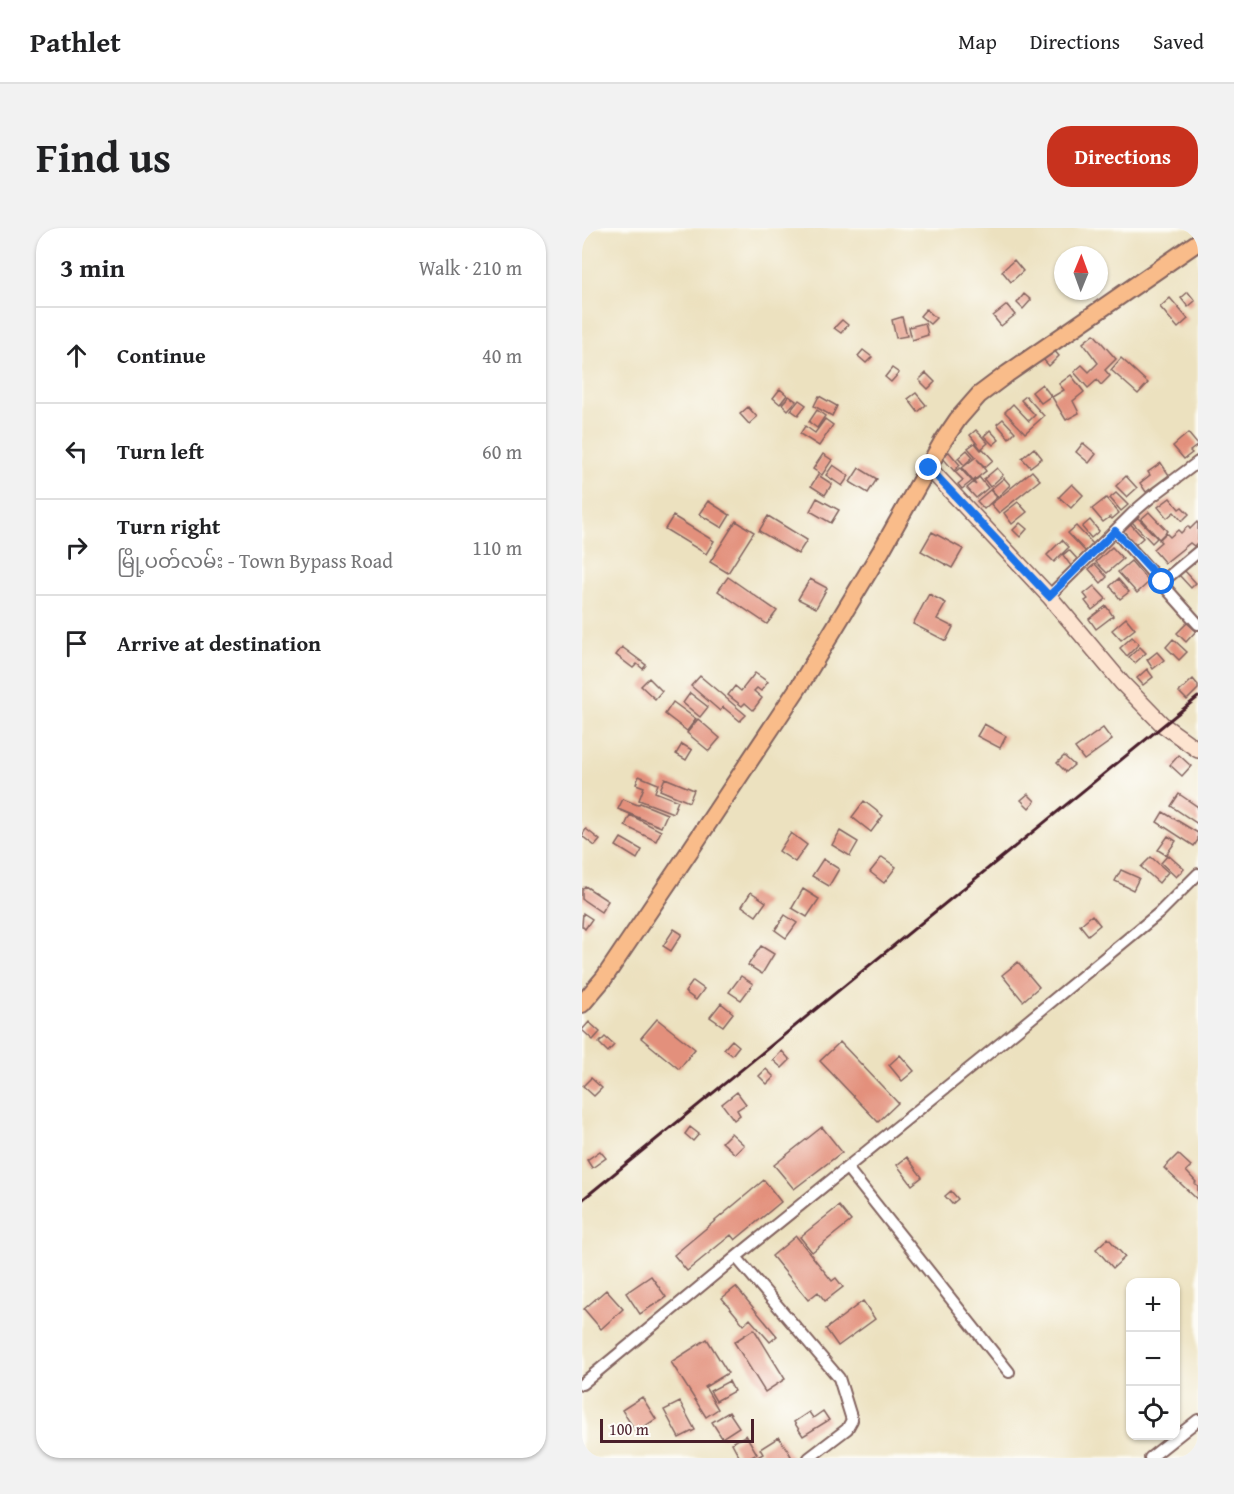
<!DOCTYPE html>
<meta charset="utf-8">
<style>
body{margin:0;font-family:"Gentium Book Plus","Noto Sans Myanmar",serif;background:#f2f2f2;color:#202124}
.controls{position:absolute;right:18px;bottom:18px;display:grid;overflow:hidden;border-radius:12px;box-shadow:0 2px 4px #0004}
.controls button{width:54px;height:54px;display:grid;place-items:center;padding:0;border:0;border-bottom:2px solid #e0e0e0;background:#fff;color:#202124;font:30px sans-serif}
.compass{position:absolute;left:472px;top:18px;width:54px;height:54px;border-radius:50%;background:#fff;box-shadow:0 2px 4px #0004;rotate:1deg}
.scale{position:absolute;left:18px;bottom:15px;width:154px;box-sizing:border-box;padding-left:6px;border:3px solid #4a1f2b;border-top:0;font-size:16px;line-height:21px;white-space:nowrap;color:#4a1f2b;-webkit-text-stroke:4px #fdfcf7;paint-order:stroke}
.stop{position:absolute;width:18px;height:18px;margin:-14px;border:4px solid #1a73e8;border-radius:50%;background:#fff}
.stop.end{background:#1a73e8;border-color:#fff;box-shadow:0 2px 6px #0008}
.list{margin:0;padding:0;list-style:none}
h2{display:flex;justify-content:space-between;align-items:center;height:78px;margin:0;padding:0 24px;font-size:26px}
h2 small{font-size:20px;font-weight:400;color:#757577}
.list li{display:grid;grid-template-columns:39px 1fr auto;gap:18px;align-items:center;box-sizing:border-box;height:96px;padding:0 24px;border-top:2px solid #e0e0e0}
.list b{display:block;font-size:22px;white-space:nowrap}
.list p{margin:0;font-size:20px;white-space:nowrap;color:#757577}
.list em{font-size:20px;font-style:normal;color:#757577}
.icon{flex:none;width:33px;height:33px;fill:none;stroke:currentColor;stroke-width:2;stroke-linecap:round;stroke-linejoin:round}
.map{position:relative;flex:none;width:616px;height:1230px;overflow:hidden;border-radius:24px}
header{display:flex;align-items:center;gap:36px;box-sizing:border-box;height:84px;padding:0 30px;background:#fff;border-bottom:2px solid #e0e0e0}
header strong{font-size:28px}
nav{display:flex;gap:33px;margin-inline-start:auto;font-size:21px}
.intro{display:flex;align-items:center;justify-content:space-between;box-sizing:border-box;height:144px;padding:0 36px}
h1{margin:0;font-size:42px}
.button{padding:15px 27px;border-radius:24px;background:#c8321e;color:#fff;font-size:21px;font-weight:700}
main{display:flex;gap:36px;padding:0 36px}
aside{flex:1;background:#fff;border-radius:24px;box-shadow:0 2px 4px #0004}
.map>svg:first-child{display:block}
.building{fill:#e3907b}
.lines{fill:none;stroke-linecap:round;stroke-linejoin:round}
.minor-casing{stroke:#83635f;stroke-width:14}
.secondary-casing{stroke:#83635f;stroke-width:18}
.trunk-casing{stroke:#83635f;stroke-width:20}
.minor{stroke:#fff;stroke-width:10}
.secondary{stroke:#fde4d0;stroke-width:15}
.trunk{stroke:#f9bc8a;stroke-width:16}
.rail{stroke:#4a1f2b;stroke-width:3}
.route{stroke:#1a73e8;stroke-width:8}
</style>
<header>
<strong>Pathlet</strong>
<nav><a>Map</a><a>Directions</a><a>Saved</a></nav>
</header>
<div class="intro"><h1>Find us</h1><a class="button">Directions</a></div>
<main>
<aside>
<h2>3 min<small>Walk · 210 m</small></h2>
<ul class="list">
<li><svg class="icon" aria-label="ahead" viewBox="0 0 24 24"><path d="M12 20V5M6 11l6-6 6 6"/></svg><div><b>Continue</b></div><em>40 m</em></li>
<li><svg class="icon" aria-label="left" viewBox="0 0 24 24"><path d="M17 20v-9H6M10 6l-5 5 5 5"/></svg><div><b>Turn left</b></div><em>60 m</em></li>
<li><svg class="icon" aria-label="right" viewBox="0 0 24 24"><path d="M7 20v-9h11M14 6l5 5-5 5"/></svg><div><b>Turn right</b><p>မြို့ပတ်လမ်း - Town Bypass Road</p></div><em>110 m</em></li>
<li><svg class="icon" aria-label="arrive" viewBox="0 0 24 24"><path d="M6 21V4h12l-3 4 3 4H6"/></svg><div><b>Arrive at destination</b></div></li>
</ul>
</aside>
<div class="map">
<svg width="616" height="1230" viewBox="0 0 616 1230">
<rect width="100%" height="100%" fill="#fdfcf7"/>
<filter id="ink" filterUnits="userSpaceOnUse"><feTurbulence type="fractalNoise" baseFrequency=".0167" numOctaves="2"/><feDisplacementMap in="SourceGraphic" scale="12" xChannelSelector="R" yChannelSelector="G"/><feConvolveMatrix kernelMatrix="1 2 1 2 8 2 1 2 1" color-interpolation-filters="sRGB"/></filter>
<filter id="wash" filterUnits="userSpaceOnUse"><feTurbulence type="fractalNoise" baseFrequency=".008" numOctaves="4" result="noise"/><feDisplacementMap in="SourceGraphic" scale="24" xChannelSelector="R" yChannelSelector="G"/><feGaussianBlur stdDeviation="1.35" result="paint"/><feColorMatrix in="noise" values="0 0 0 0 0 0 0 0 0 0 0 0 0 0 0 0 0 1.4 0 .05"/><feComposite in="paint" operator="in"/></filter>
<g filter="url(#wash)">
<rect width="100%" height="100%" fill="#ece1bf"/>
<g id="blocks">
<path class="building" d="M432 32 441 43 429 54 420 43Z
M606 64 613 73 606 79 599 70Z
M442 66 449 72 441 81 435 75Z
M588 70 606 91 596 100 578 79Z
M425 77 433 87 419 98 411 88Z
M344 81 354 90 348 96 338 88Z
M320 89 325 108 314 110 310 92Z
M260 92 266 97 259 105 252 100Z
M343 95 346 107 330 112 327 99Z
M512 106 534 131 523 142 528 148 519 157 515 152 506 160 492 144 500 137 507 144 516 135 501 115Z
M471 121 477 128 467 138 461 131Z
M281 122 290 129 284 135 276 128Z
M539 130 566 155 556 166 529 142Z
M310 140 317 145 309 154 303 149Z
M344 145 353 154 346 161 337 152Z
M489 147 502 164 491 173 497 185 484 192 470 169 482 162 477 156Z
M460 156 469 168 459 175 450 164Z
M198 161 205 167 198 176 191 170Z
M334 165 344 177 336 184 326 171Z
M207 168 214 173 206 182 200 176Z
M237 168 255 178 250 188 232 178Z
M444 168 462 188 443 205 423 184 431 176 447 193 453 187 439 172Z
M217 172 224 177 216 187 209 182Z
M166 179 175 189 167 196 158 186Z
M235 182 243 188 235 200 227 194Z
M243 191 251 197 237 218 218 206 223 198 233 205Z
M421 191 433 204 427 210 415 196Z
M394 202 406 215 399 221 388 207Z
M408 202 417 212 411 217 402 208Z
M606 205 616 217 608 223 610 225 602 231 591 218Z
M393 215 399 222 401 221 411 232 403 239 395 231 404 243 391 253 380 240 394 229 386 220Z
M501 215 514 226 507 235 494 224Z
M452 220 460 230 448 239 440 230Z
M385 222 391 229 382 237 376 230Z
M367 224 378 237 372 243 360 229Z
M241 226 250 232 240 247 231 241Z
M579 235 587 247 564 264 558 255 568 247 566 244Z
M251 237 267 248 260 258 244 247Z
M277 240 295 251 286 265 268 254Z
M378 240 390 253 380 261 376 256 381 252 373 244Z
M415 240 421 247 408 259 402 251Z
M450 243 458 252 417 285 409 276Z
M236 247 250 256 243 267 229 258Z
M544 248 555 260 545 269 534 258Z
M397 249 406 260 394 270 385 260 391 255 394 257 392 254Z
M422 250 428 257 416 269 409 261Z
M490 256 501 267 489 280 477 269Z
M408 262 415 269 402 281 395 273Z
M534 265 546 277 539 283 528 270Z
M235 270 257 282 249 295 228 283Z
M524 270 537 285 530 291 528 289 521 294 510 281Z
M588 270 597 281 600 279 607 286 600 293 592 284 585 290 576 279Z
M126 273 148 287 140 300 117 286Z
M436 274 445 284 430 296 422 285Z
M567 284 585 303 577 311 559 291Z
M91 288 132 313 124 326 83 301Z
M186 288 225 312 216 326 177 303Z
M556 290 575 310 570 315 550 294Z
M508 292 517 303 509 310 500 299Z
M154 293 172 304 146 345 128 334Z
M546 293 561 310 553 317 538 301Z
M615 294 616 296V314L612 318 608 315 583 335 571 321 579 314 577 312 584 305 588 309 596 302 599 305 606 298 608 301Z
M438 295 445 301 438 309 431 302Z
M494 298 512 317 504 324 486 305Z
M350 304 381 321 370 340 339 323Z
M480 312 487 319 472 334 465 327Z
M530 319 541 331 525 345 514 334Z
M487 322 496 332 489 338 481 327Z
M549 333 567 354 555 365 536 344Z
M513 336 525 349 519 355 507 341Z
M602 342 614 355 609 360 597 347Z
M146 349 195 383 185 396 136 363Z
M228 351 245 360 234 380 216 371Z
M536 351 547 364 538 371 528 358Z
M512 358 524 371 510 382 503 373 506 371 502 366Z
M347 366 364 375 355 391 371 399 364 413 331 396Z
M524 378 531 388 514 401 507 391Z
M544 390 553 401 539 412 530 402Z
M605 395 614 403 604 414 595 405Z
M550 409 557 416 545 428 538 420Z
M591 411 605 424 597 432 584 419Z
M40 419 64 437 61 441 55 436 51 440 34 427Z
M558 419 564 425 553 435 547 429Z
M575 424 582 432 571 441 565 432Z
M565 441 571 449 561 457 555 450Z
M173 445 186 454 179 463 175 460 172 463 180 470 171 482 163 475 160 478 146 467 153 458 159 463Z
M118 448 164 487 158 493 141 479 138 483 109 458Z
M67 450 80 463 73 471 59 458Z
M611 451 616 457V461L605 472 597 464Z
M108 465 126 479 118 489 101 475Z
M91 474 114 491 105 503 83 486Z
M116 491 138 510 127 523 105 505Z
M402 496 424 508 418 520 395 508Z
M521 500 530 512 502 532 493 520Z
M100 516 110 522 104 532 94 526Z
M597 527 609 538 600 548 588 537Z
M482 528 492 537 484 544 475 535Z
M57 548 76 556 73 564 96 573 91 585 57 572 62 559 54 556Z
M83 550 112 562 107 574 78 562Z
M446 566 453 573 447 580 439 572Z
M597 566 616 579V596L589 578Z
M41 571 56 577 58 575 85 586 79 599 36 581Z
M282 573 301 588 289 604 270 589Z
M581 584 616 605V612L612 618 575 594Z
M48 587 79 603 74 613 43 598Z
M4 601 18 612 13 618 0 608Z
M258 603 276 614 268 628 250 617Z
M209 605 225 617 213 634 197 623Z
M586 608 594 613 584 627 576 622Z
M39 610 60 622 55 631 34 618Z
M586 627 602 641 594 649 579 635Z
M300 629 314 639 302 655 288 644Z
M569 629 586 644 577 655 559 639Z
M241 631 257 641 247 658 230 648Z
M539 642 557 650 551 662 533 653Z
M3 658 26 673 19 684 0 671V662Z
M221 661 237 671 225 689 210 680Z
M169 664 184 674 174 688 160 678Z
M1 685 10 691 3 701 0 698Z
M203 687 215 695 204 710 193 702Z
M510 687 518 697 506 707 498 697Z
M92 701 100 706 89 723 81 718Z
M179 718 192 726 180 746 166 737Z
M436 734 457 759 441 773 420 747Z
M159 748 171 756 159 772 147 764Z
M111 753 122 761 114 772 103 764Z
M139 775 151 785 141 798 128 789Z
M75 791 113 821 97 841 59 810Z
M7 794 18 804 11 812 0 802Z
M23 809 32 817 26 824 17 815Z
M150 812 157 818 150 827 142 821Z
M258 814 316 875 296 894 238 833Z
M200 823 208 832 200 840 191 832Z
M318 827 332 843 320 853 307 837Z
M184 841 192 849 185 856 177 848Z
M9 850 20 860 12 868 1 858Z
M155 864 164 876 155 882 158 887 152 892 140 876Z
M108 899 117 906 111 913 103 906Z
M240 899 260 924 212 961 192 937Z
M149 905 162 917 153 926 140 914Z
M18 923 24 930 10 940 5 932Z
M596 926 609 938 604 943 614 954 613 955 616 958V972L582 940Z
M325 929 340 949 330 957 315 937Z
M182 952 199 974 153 1012 149 1007 105 1043 92 1027Z
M369 963 376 971 370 976 363 968Z
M257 978 269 993 230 1024 218 1009Z
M214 1008 250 1053 254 1050 261 1059 243 1073 236 1064 226 1072 190 1028Z
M526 1010 543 1029 531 1040 514 1021Z
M69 1048 84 1069 58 1086 44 1065Z
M154 1059 195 1108 188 1114 168 1091 162 1097 140 1070Z
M24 1062 41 1081 19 1101 2 1081Z
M281 1073 293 1091 256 1118 244 1101Z
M172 1101 203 1151 183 1164 152 1114Z
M125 1111 146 1145 123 1159 136 1181 124 1189 89 1134Z
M147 1153 152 1163 134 1173 128 1163Z
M60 1169 74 1191 54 1204 40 1182Z
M98 1174 113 1202 97 1210 82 1182Z
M241 1183 247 1192 221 1208 212 1194 227 1184 231 1190Z
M147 1184 157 1199 140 1210 130 1194Z
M164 1207 175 1226 168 1230H158L150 1215Z
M197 1209 209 1228 207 1230H174L181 1226 178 1221Z"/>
</g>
</g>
<g filter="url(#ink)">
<use href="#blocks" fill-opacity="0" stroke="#83635f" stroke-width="1.5"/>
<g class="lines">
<defs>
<path id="minor" d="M533 303 616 396
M580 354 616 324
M467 368 554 282 568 270 616 234
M265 940 427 1144
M154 1029 257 1150 270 1192 265 1201 227 1230
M0 1156 154 1029 424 811 577 685 616 646
M568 1230 616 1192"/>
<path id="secondary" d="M347 240 467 368 540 455 581 497 616 522"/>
<path id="trunk" d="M0 776 22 750 107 624 220 454 299 323 361 213 376 191 397 167 425 146 616 14"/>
</defs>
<use href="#minor" class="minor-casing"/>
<use href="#secondary" class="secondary-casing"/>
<use href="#trunk" class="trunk-casing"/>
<use href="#minor" class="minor"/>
<use href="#secondary" class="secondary"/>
<use href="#trunk" class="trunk"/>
<path class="rail" d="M0 972 616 469"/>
</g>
</g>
<g class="lines" filter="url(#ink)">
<path class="route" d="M347 240 467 368 533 303 580 354"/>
</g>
</svg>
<div class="controls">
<button>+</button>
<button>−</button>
<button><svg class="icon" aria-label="locate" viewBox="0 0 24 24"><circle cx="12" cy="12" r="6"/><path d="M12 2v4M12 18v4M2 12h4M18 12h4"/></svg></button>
</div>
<svg class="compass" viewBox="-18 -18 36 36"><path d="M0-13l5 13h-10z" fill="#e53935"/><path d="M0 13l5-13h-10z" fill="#757577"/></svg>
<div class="scale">100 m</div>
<div class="stop" style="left:580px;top:354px"></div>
<div class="stop end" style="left:347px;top:240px"></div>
</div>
</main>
